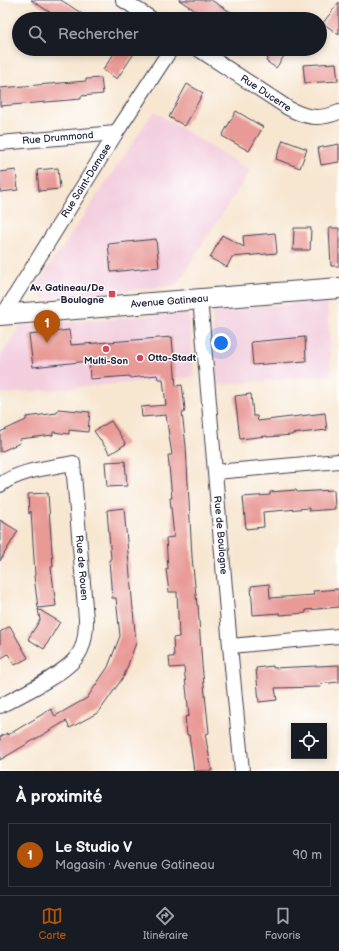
<!DOCTYPE html>
<html lang="fr">
<meta charset="utf-8">
<style>
body{margin:0;font-family:"Balsamiq Sans",sans-serif;background:#242831;color:#f1f3f6}
.controls{position:absolute;right:12px;bottom:12px;display:grid;overflow:hidden;border-radius:0px;box-shadow:0 2px 6px #0003}
.controls button{width:36px;height:36px;display:grid;place-items:center;padding:0;border:0;border-bottom:1px solid #363941;background:#171b24;color:#f1f3f6;font:20px sans-serif}
.you{position:absolute;left:221px;top:343px;width:14px;height:14px;margin:-10px;border:3px solid #fff;border-radius:50%;background:#1a73e8;box-shadow:0 0 0 6px #1a73e833}
.badge{display:grid;place-items:center;width:26px;height:26px;border-radius:50%;background:#b45309;color:#fff;font-size:13px;font-weight:700}
.pin{position:absolute;translate:-50% -33px;filter:drop-shadow(0 1px 2px #0008)}
.pin::after{content:'';position:absolute;top:21px;width:14px;height:12px;background:inherit;clip-path:polygon(0 0,100% 0,50% 100%)}
.list{margin:0;padding:0;list-style:none}
h2{display:flex;justify-content:space-between;align-items:center;height:52px;margin:0;padding:0 16px;font-size:17px}
h2 small{font-size:13px;font-weight:400;color:#9ea1a6}
.list li{display:grid;grid-template-columns:26px 1fr auto;gap:12px;align-items:center;box-sizing:border-box;height:64px;margin:0 8px 8px;padding:0 8px;border:1px solid #363941;border-radius:0px}
.list b{display:block;font-size:15px;white-space:nowrap}
.list p{margin:0;font-size:13px;white-space:nowrap;color:#9ea1a6}
.list em{font-size:13px;font-style:normal;color:#9ea1a6}
.icon{flex:none;width:22px;height:22px;fill:none;stroke:currentColor;stroke-width:2;stroke-linecap:round;stroke-linejoin:round}
.map{position:relative;flex:none;width:339px;height:771px;overflow:hidden}
.search{position:absolute;background:#171b24;box-shadow:0 2px 6px #0003;left:12px;right:12px;top:12px;height:44px;display:flex;align-items:center;gap:10px;box-sizing:border-box;padding:0 14px;border-radius:22px;color:#9ea1a6;font-size:15px}
.sheet{height:124px;background:#171b24}
nav{display:flex;justify-content:space-around;align-items:center;box-sizing:border-box;height:56px;border-top:1px solid #363941;background:#171b24;font-size:11px;color:#9ea1a6}
nav a{display:grid;justify-items:center;gap:2px}
nav .on{color:#b45309}
.map>svg:first-child{display:block}
.built{fill:#f3cfde}
.building{fill:#e89a96}
.lines{fill:none;stroke-linecap:round;stroke-linejoin:round}
.street-casing{stroke:#423f51;stroke-width:16}
.secondary-casing{stroke:#423f51;stroke-width:22}
.street{stroke:#fff;stroke-width:14}
.secondary{stroke:#fff;stroke-width:20}
.poi-dot{fill:#d1495b;stroke:#fff;stroke-width:1.5}
.labels{text-anchor:middle;dominant-baseline:central;stroke-width:3;stroke-linejoin:round;paint-order:stroke}
.street-label{font-size:10px;fill:#22223b;stroke:#fff}
.poi-label{font-size:10px;font-weight:bold;fill:#22223b;stroke:#fff;text-anchor:end}
</style>
<div class="map">
<svg width="339" height="771" viewBox="0 0 339 771">
<rect width="100%" height="100%" fill="#fff"/>
<filter id="ink" filterUnits="userSpaceOnUse"><feTurbulence type="fractalNoise" baseFrequency=".025" numOctaves="2"/><feDisplacementMap in="SourceGraphic" scale="8" xChannelSelector="R" yChannelSelector="G"/><feConvolveMatrix kernelMatrix="1 2 1 2 8 2 1 2 1" color-interpolation-filters="sRGB"/></filter>
<filter id="wash" filterUnits="userSpaceOnUse"><feTurbulence type="fractalNoise" baseFrequency=".012" numOctaves="4" result="noise"/><feDisplacementMap in="SourceGraphic" scale="16" xChannelSelector="R" yChannelSelector="G"/><feGaussianBlur stdDeviation="0.9" result="paint"/><feColorMatrix in="noise" values="0 0 0 0 0 0 0 0 0 0 0 0 0 0 0 0 0 1.4 0 .05"/><feComposite in="paint" operator="in"/></filter>
<g filter="url(#wash)">
<rect width="100%" height="100%" fill="#f7e6d0"/>
<path class="built" d="M154 111 250 171 176 285 46 299 33 291Z
M327 301 331 375 217 385 212 311Z
M189 313 194 377 0 394V357L20 326Z"/>
<g id="blocks">
<path class="building" d="M31 0H61L90 19H60Z
M179 0H211L242 19H208Z
M339 2V35L323 23Z
M117 49H137L117 79 103 70Z
M256 49H289L276 68 266 61 268 58Z
M336 63 338 81 305 83 303 65Z
M101 78 103 94 81 96V99L0 106V88L86 81V79Z
M187 84 203 93 185 126 169 117Z
M236 111 263 127 249 151 222 136Z
M283 140 307 149 300 168 276 159Z
M339 144V162L321 165 318 148Z
M58 168 60 189 39 191 37 170Z
M16 170 18 190 0 192V172Z
M294 228H311L310 250H293Z
M329 228H339V266H331Z
M275 233 277 253 232 257 227 267 210 258 222 235 244 247 243 236Z
M156 239 159 267 111 272 108 244Z
M69 330 71 345 172 337 176 386 182 385 185 409 184 413H182L186 446 192 557 197 605H198L202 665 209 733 205 734 212 771H194L189 735H187L185 717 189 716 184 667 170 668 169 657H174L173 638 179 637 177 592H169L166 569H168L166 538 174 537 170 498H172L168 455H172L166 415 142 417 141 407 166 405 163 379H158L157 375 130 378V376L90 379 89 361 33 367 29 335Z
M305 337 306 361 253 365 251 342Z
M251 394 253 416H257L258 421 325 413 327 430 292 434V435L267 437V436L240 439 235 396Z
M58 409 90 412 88 432 69 430V434L53 432V435L19 439 20 443 0 452V432L26 420V417L57 413Z
M111 421 126 444 110 454 94 431Z
M125 461 127 486 107 487 105 462Z
M296 490 297 492 334 490 335 509 309 511V508L263 512 264 527 246 529 243 497 270 495V492Z
M48 493 53 567H51L56 606 38 608 34 576 35 575 31 511 29 514 28 494Z
M124 508 136 643 124 676 99 712 70 728 66 721 0 760V737L7 733 8 735 51 709 55 716 87 698 108 667 120 636 116 598H112L109 560 111 559 107 510Z
M0 520 18 531 0 561Z
M269 584 270 598 314 595 313 591 339 589V607L306 610V613L280 615V613L253 615 251 586Z
M38 609 60 622 44 649 28 639 40 620Z
M10 626 28 658 15 665 8 654 0 659V632Z
M339 665V682L320 684 321 687 275 688 277 700 259 702 256 668 273 666V668Z"/>
</g>
</g>
<g filter="url(#ink)">
<use href="#blocks" fill-opacity="0" stroke="#423f51" stroke-width="1"/>
<g class="lines">
<defs>
<g id="street">
<path d="M123 0 152 19"/>
<path id="s1" d="M198 49 288 108C306 118 320 120 339 112"/>
<path id="s2" d="M0 143 116 133"/>
<path id="s3" d="M200 298 230 646 242 771"/>
<path id="s4" d="M3 315 116 133 171 49"/>
<path d="M215 472 339 461"/>
<path id="s5" d="M0 485C20 470 49 468 73 463L86 619C86 631 85 645 78 655 67 673 19 696 0 706"/>
<path d="M230 646 339 636"/>
</g>
<g id="secondary">
<path id="s6" d="M0 315 339 288"/>
</g>
</defs>
<use href="#street" class="street-casing"/>
<use href="#secondary" class="secondary-casing"/>
<use href="#street" class="street"/>
<use href="#secondary" class="secondary"/>
</g>
</g>
<g class="poi-dot">
<rect x="108" y="290" width="8" height="8" rx="2"/>
<circle cx="106" cy="349" r="4"/>
<circle cx="140" cy="358" r="4"/>
</g>
<g class="labels">
<g class="street-label">
<text stroke="none"><textPath href="#s1" startOffset="81">Rue Ducerre</textPath></text>
<text stroke="none"><textPath href="#s2" startOffset="58">Rue Drummond</textPath></text>
<text stroke="none"><textPath href="#s4" startOffset="158">Rue Saint-Damase</textPath></text>
<text stroke="none"><textPath href="#s6" startOffset="170">Avenue Gatineau</textPath></text>
<text stroke="none"><textPath href="#s3" startOffset="238">Rue de Boulogne</textPath></text>
<text stroke="none"><textPath href="#s5" startOffset="182">Rue de Rouen</textPath></text>
</g>
<g class="poi-label">
<text x="104" y="288">Av. Gatineau/De<tspan x="104" dy="12">Boulogne</tspan></text>
<text x="148" y="358" text-anchor="start">Otto-Stadt</text>
<text x="106" y="361" text-anchor="middle">Multi-Son</text>
</g>
</g>
</svg>
<div class="controls">
<button><svg class="icon" aria-label="locate" viewBox="0 0 24 24"><circle cx="12" cy="12" r="6"/><path d="M12 2v4M12 18v4M2 12h4M18 12h4"/></svg></button>
</div>
<div class="you"></div>
<div class="pin badge" style="left:47px;top:343px">1</div>
<div class="search"><svg class="icon" aria-label="search" viewBox="0 0 24 24"><circle cx="10" cy="10" r="6"/><path d="M15 15l6 6"/></svg>Rechercher</div>
</div>
<section class="sheet">
<h2>À proximité<small></small></h2>
<ul class="list">
<li><span class="badge">1</span><div><b>Le Studio V</b><p>Magasin · Avenue Gatineau</p></div><em>90 m</em></li>
</ul>
</section>
<nav>
<a class="on"><svg class="icon" aria-label="map" viewBox="0 0 24 24"><path d="M3 6l6-2 6 2 6-2v14l-6 2-6-2-6 2zM9 4v14M15 6v14"/></svg>Carte</a>
<a><svg class="icon" aria-label="directions" viewBox="0 0 24 24"><path d="M12 3l9 9-9 9-9-9zM9 14v-3h6M13 9l2 2-2 2"/></svg>Itinéraire</a>
<a><svg class="icon" aria-label="saved" viewBox="0 0 24 24"><path d="M7 4h10v16l-5-4-5 4z"/></svg>Favoris</a>
</nav>
